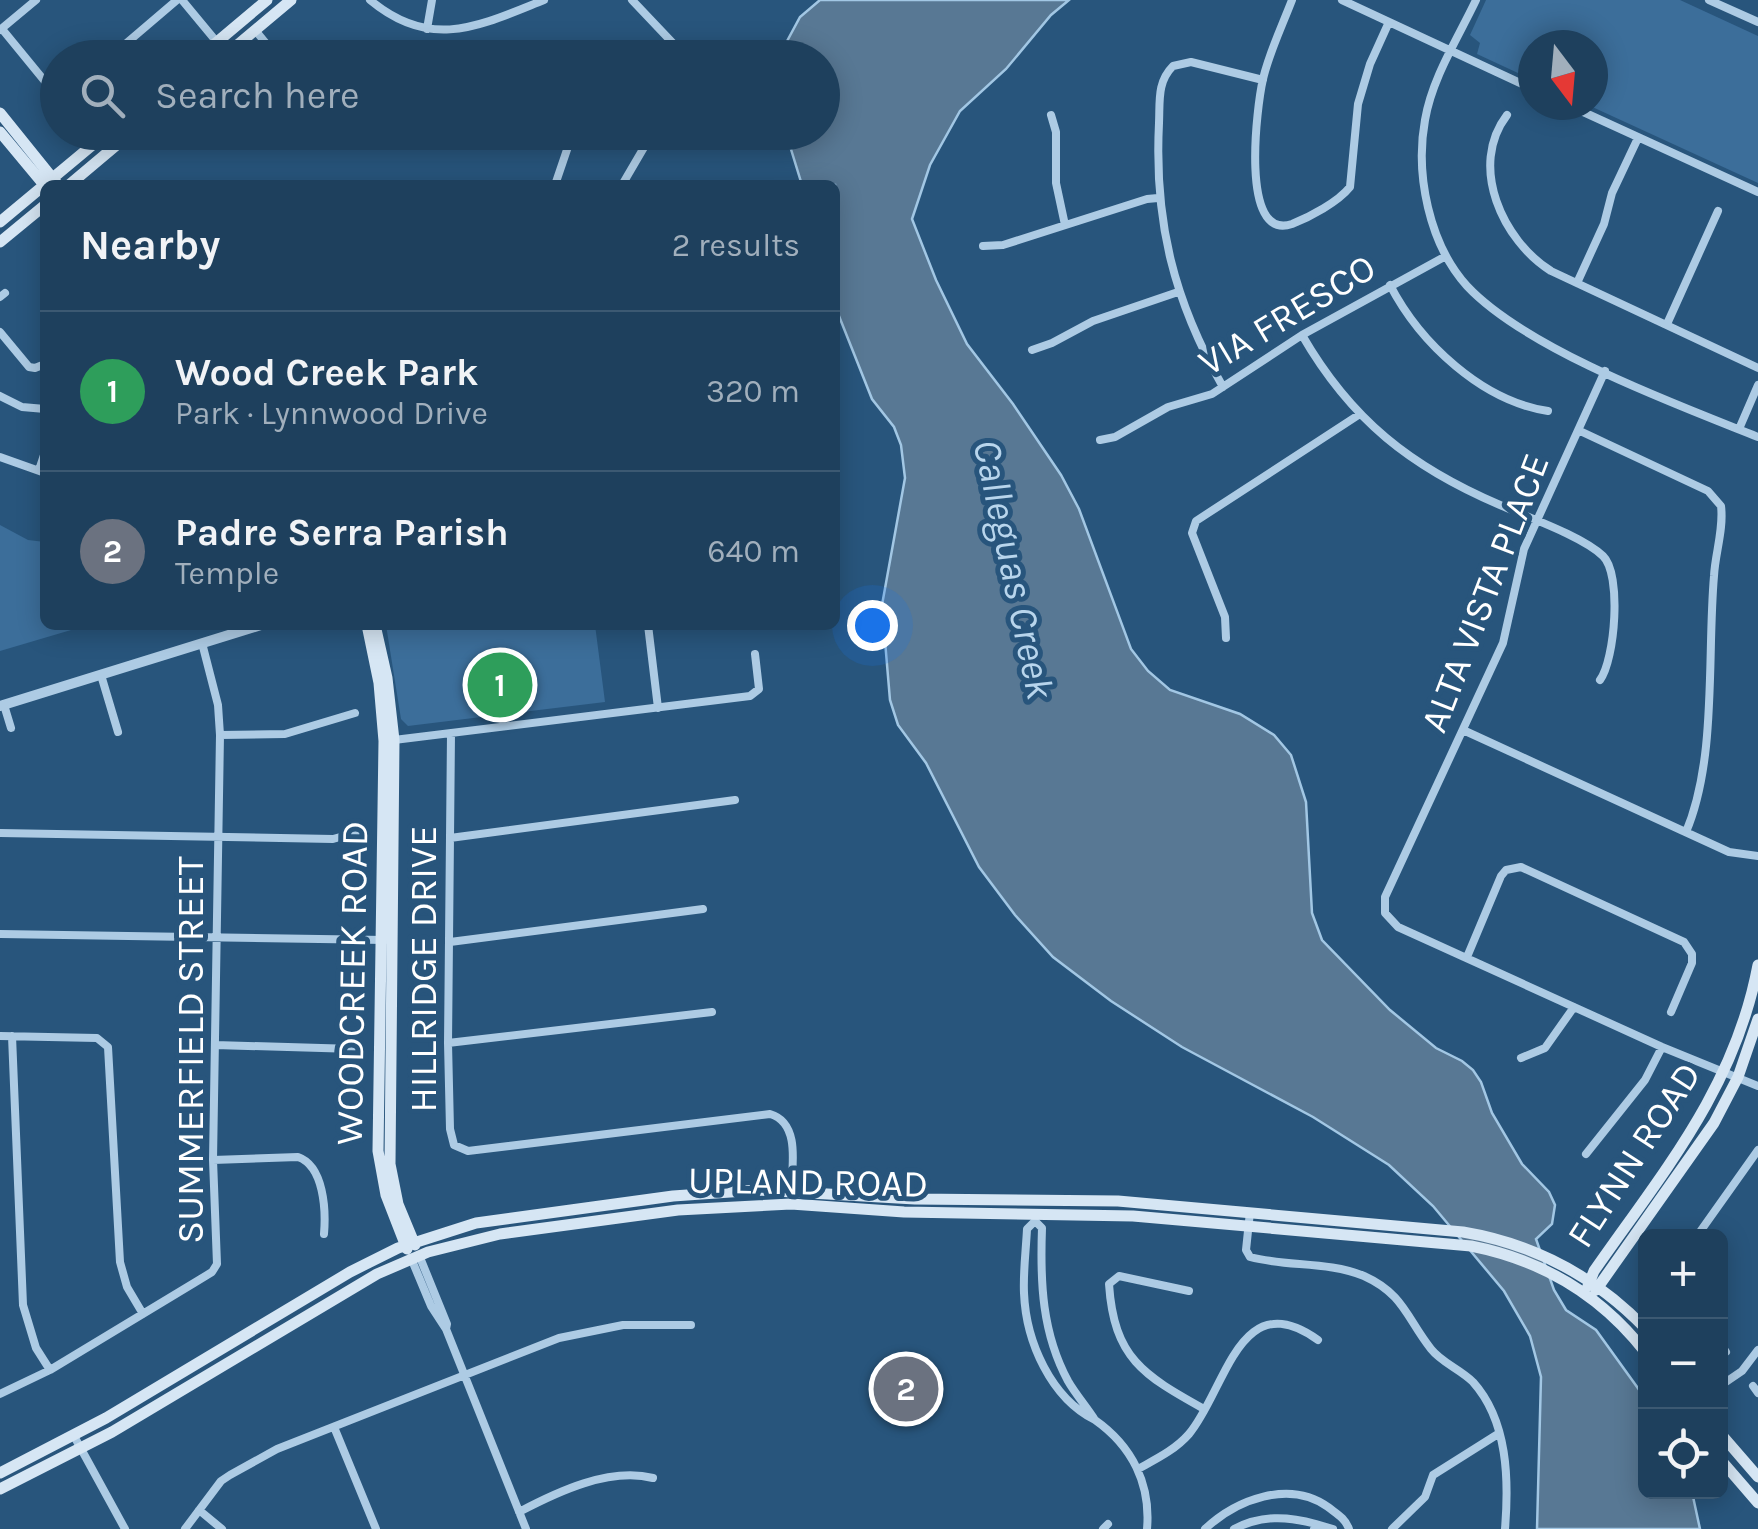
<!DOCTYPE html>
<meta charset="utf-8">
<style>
body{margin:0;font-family:Karla,sans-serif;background:#264763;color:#f1f3f6}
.controls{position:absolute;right:30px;bottom:30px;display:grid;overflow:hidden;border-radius:15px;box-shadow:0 5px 25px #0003}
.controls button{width:90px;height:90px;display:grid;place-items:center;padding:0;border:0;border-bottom:2px solid #3c5972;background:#1e405d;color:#f1f3f6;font:50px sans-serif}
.compass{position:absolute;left:1518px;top:30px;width:90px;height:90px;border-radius:50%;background:#1e405d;box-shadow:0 5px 25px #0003;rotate:164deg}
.you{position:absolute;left:872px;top:625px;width:35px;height:35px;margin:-25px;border:8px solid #fff;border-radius:50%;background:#1a73e8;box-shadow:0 0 0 15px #1a73e833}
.badge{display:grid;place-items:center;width:65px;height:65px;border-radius:50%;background:#95b2f1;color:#fff;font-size:32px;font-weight:700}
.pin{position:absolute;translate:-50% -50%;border:5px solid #fff;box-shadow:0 2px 10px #0006}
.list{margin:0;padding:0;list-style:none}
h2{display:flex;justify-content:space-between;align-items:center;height:130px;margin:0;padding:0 40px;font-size:42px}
h2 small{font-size:32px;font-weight:400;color:#a1afbc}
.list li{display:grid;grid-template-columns:65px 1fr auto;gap:30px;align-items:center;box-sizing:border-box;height:160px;padding:0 40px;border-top:2px solid #3c5972}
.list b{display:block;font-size:38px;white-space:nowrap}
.list p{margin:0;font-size:32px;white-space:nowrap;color:#a1afbc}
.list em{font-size:32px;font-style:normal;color:#a1afbc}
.icon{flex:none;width:55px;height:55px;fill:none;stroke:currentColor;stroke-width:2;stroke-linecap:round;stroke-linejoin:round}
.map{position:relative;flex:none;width:1758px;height:1529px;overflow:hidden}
.search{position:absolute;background:#1e405d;box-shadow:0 5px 25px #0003;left:40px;top:40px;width:800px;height:110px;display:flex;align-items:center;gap:25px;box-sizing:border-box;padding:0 35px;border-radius:55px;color:#a1afbc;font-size:38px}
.panel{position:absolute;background:#1e405d;box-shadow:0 5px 25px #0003;left:40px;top:180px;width:800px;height:450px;border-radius:15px}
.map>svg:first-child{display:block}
.green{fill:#3c6e9a}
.water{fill:#587894;stroke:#a2c7e4;stroke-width:2.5}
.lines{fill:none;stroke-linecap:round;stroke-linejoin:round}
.minor{stroke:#adcbe4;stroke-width:8}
.tertiary{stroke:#adcbe4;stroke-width:10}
.secondary{stroke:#d6e6f4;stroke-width:11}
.labels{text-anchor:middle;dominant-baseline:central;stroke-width:10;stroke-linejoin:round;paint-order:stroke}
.street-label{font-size:38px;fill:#fff;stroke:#28557c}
.water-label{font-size:40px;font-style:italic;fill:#b8d5ec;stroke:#28557c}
</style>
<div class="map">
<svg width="1758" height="1529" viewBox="0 0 1758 1529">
<rect width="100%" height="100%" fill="#28557c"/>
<path class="green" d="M1486 0H1680L1758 36V183L1588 105H1593V45H1533V80L1477 54 1480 43 1470 35Z
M0 525 28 540 45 542V625H88L0 651Z
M386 625H595L605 702 408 726 401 719Z"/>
<path class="water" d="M820 0H1069L1051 15 1006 69 960 111 930 165 912 219 936 280 967 344 1013 404 1061 475 1079 509 1131 649 1148 671 1170 690 1240 714 1274 735 1291 755 1306 802 1312 913 1322 940 1390 1010 1436 1048 1462 1061 1473 1070 1481 1082 1492 1113 1522 1164 1549 1192 1555 1205 1552 1224 1536 1239 1554 1290 1566 1310 1596 1330 1645 1398 1646 1492H1692L1700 1529H1537L1541 1377 1530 1336 1504 1291 1433 1206 1389 1165 1313 1117 1182 1047 1111 1001 1053 957 1015 915 979 867 926 763 898 725 890 700 882 605 905 478 901 445 894 427 872 399 835 306V185H802L786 133 822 132V58H778L800 17Z"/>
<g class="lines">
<path class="minor" d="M182 0 216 41
M370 0C431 51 479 26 544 0
M632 0 687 58
M1292 0C1282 26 1269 53 1263 79 1257 105 1239 242 1292 224 1310 217 1338 202 1350 187L1358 104 1370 64 1389 22
M1342 0 1533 89
M1476 0C1458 38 1432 78 1425 120 1415 174 1429 244 1467 286 1526 349 1675 404 1758 437
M1709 0 1758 22
M2 29 52 90 58 93
M427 29 432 0
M0 30 36 0
M255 30 278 58
M109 58 177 0
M1568 105 1758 192
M1051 115 1056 132V183L1065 225
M1507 115C1468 166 1503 241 1551 271L1758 368
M405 132 449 138 489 132
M555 185 573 132
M622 185 653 132
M983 246 1003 245 1147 199 1158 198
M1577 283 1604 224 1612 193 1638 138
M1390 285C1420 343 1482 401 1548 411
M0 297 5 293
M1667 324 1718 211
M0 332 29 367 35 368 45 364
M1302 335C1351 420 1411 467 1500 505 1527 517 1582 536 1603 556 1622 574 1615 660 1600 680
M1032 350 1052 343 1093 321 1178 292
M1605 371 1524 549 1503 643 1385 897V913L1398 927 1662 1047 1758 1086
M1223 387C1174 301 1154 222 1159 123 1160 101 1157 82 1173 66L1191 62 1263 80
M0 396 22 407 45 409
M1739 429 1758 385
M1580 431 1708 491 1721 506C1724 529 1715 554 1714 576 1707 656 1717 759 1686 832
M1100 440 1115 437 1168 407 1212 394 1302 335 1446 256
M0 457 45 473
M39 470 45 452
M648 625 658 708
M1226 638 1225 617 1192 533 1196 521 1360 414
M101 675 118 732
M4 705 11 728
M1463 730 1729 852 1758 856
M451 734 448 1043 450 1129 454 1145 468 1151 770 1114C801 1123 792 1167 791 1192
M220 735 285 734 355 713
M394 740 750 696 759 689 755 654
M0 833 333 839 358 832
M450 838 735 800
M0 934 385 940
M450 942 703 909
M1467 957 1501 876 1506 870 1521 867 1684 942 1692 954V963L1671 1012
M0 1036 97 1038 108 1047 120 1262 127 1287 143 1314
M12 1036 23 1305 36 1348 50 1370
M448 1043 712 1012
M215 1045 355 1049
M1521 1058 1545 1048 1574 1007
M1586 1154 1645 1080 1662 1047
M213 1160 298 1157C324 1166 326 1210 324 1234
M1250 1212 1246 1250 1250 1257C1287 1267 1328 1261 1364 1276 1404 1294 1407 1319 1431 1349 1442 1363 1460 1369 1473 1382 1508 1421 1509 1480 1505 1529
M1035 1221 1042 1228C1040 1282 1042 1333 1068 1381 1076 1395 1087 1407 1095 1420 1051 1398 1026 1342 1024 1293 1023 1272 1026 1250 1027 1229Z
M1697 1236 1758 1150
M419 1255 447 1324 446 1329 526 1529
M411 1258 431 1306 446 1329
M1189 1291 1119 1276 1109 1284C1114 1358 1143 1375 1204 1409
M1720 1343 1726 1352
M1720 1386 1742 1371 1758 1350
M1753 1386 1758 1393
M0 1394 50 1370 194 1283 212 1272 217 1264 213 1160 220 735 218 705 202 643
M1095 1420C1132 1446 1151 1484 1147 1529
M334 1427 376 1529
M74 1436 125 1529
M1138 1469C1156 1459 1175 1450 1189 1434 1226 1390 1239 1283 1318 1340
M199 1510 222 1529
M519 1512C557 1492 609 1467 653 1478
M185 1529 221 1481 230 1475 277 1449 559 1338 623 1325H691
M1103 1529 1108 1524
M1205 1529C1236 1500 1289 1479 1328 1507 1337 1514 1345 1518 1349 1529
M1234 1529C1261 1515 1287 1516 1316 1524
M1314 1529 1316 1524 1333 1529
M1392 1529 1425 1497 1433 1475 1498 1434"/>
<path class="tertiary" d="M0 706 261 625"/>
<path class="secondary" d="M198 58 267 0
M222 58 291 0
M0 113 58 185
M0 132 45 186
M69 185 132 132
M0 222 108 132
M0 242 45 205
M367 625 379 683 384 741 378 1151 386 1195 407 1249
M375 625 387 678 394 740 390 1164 398 1204 415 1245
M1588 1286 1594 1271C1663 1172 1735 1088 1758 965
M1596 1290 1714 1123 1738 1077 1758 1019
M1720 1433 1758 1477
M1720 1459 1758 1503
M0 1473 106 1418 350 1272 398 1248 476 1223 673 1196 759 1190 915 1199 1118 1201 1463 1232C1534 1244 1595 1276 1646 1329
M0 1489 112 1432 377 1274 428 1252 500 1234 678 1210 791 1204 904 1212 1133 1216 1471 1246C1542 1260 1601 1295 1646 1353"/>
</g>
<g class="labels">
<g class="street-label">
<text transform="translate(1287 315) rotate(-31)">VIA FRESCO</text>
<text transform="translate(1485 593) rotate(-69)">ALTA VISTA PLACE</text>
<text transform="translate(423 969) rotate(-90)">HILLRIDGE DRIVE</text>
<text transform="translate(352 983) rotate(-89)">WOODCREEK ROAD</text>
<text transform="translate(190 1050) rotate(-90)">SUMMERFIELD STREET</text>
<text transform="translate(1634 1155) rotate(-57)">FLYNN ROAD</text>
<text transform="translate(808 1182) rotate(1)">UPLAND ROAD</text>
</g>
<g class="water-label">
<text transform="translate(1014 569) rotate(78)">Calleguas Creek</text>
</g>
</g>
</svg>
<div class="controls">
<button>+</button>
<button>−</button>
<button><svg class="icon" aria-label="locate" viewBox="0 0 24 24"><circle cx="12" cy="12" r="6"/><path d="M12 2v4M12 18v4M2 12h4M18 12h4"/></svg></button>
</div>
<svg class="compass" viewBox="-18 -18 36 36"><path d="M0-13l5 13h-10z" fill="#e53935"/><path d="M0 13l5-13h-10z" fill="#a1afbc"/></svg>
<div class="you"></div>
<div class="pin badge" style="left:500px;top:685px;background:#2e9e5b">1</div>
<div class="pin badge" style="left:906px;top:1389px;background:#6b7280">2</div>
<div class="search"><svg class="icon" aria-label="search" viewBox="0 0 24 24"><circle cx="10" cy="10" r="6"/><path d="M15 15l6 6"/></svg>Search here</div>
<section class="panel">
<h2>Nearby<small>2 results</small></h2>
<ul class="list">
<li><span class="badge" style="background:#2e9e5b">1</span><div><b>Wood Creek Park</b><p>Park · Lynnwood Drive</p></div><em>320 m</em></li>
<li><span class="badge" style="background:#6b7280">2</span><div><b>Padre Serra Parish</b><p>Temple</p></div><em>640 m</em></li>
</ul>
</section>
</div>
